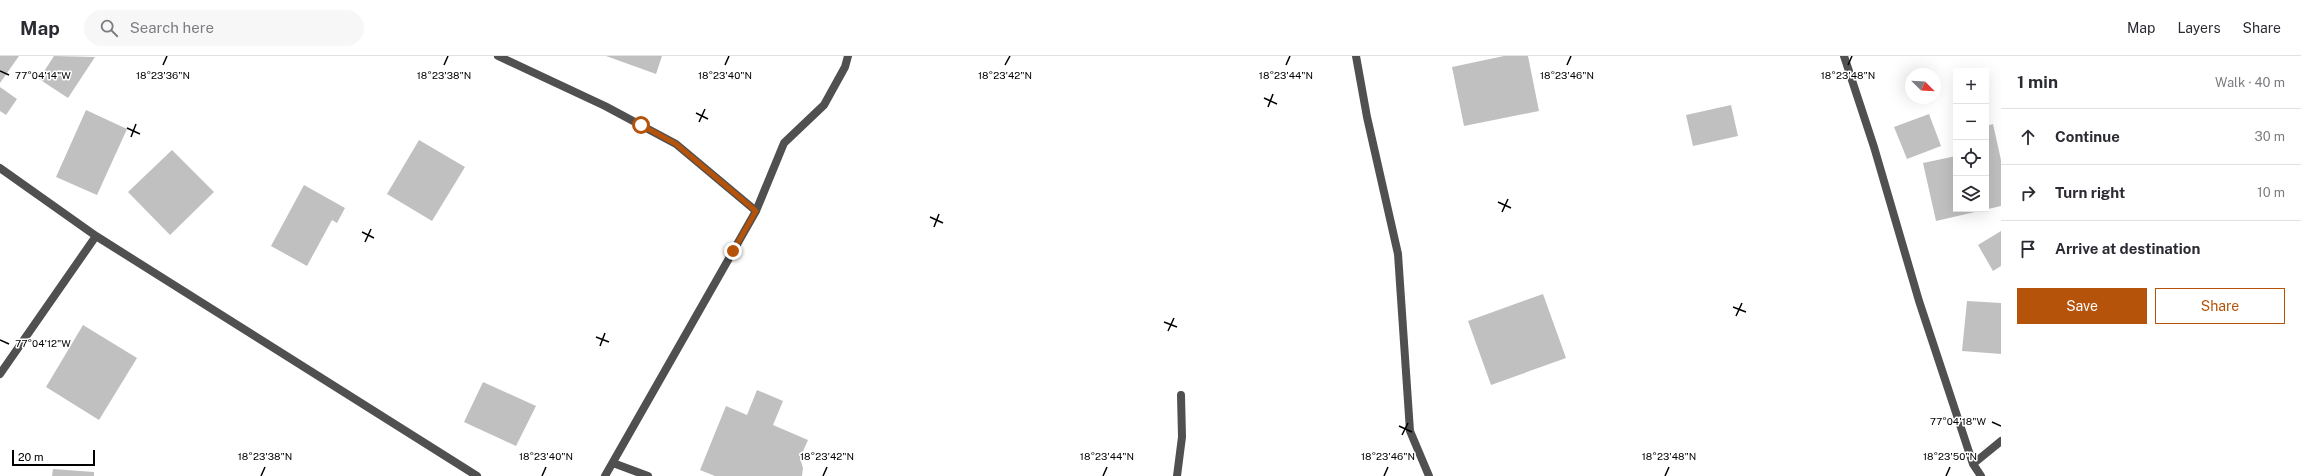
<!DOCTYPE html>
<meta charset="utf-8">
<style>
body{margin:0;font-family:"Public Sans",sans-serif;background:#f7f7f7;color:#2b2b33}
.controls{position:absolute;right:12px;top:12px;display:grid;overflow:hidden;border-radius:0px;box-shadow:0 4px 16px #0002}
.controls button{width:36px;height:36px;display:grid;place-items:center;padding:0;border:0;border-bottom:1px solid #e1e1e2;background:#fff;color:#2b2b33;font:20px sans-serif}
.compass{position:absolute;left:1905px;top:12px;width:36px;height:36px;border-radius:50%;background:#fff;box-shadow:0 4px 16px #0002;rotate:114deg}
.scale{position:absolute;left:12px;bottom:10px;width:83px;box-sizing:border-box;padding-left:4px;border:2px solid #000;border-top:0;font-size:11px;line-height:14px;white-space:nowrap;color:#000;-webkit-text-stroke:3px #fff;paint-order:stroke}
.stop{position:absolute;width:12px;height:12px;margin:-9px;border:3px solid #b45309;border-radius:50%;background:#fff}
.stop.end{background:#b45309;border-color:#fff;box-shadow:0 1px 4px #0008}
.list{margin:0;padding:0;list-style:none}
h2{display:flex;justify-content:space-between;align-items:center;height:52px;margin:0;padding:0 16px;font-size:17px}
h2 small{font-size:13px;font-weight:400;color:#7c7c81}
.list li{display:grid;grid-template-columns:26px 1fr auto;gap:12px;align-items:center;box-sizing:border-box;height:56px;padding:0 16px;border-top:1px solid #e1e1e2}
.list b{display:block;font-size:15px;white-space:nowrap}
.list em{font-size:13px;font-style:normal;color:#7c7c81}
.actions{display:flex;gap:8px;padding:12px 16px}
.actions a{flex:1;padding:9px 0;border:1px solid #b45309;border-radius:0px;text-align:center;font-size:14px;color:#b45309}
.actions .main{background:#b45309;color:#fff}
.icon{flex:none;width:22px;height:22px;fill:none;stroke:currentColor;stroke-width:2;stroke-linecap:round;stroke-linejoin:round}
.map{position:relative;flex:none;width:2001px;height:420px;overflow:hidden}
header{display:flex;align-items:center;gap:24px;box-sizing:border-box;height:56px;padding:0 20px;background:#fff;border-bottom:1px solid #e1e1e2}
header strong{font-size:19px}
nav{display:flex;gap:22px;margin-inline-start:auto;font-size:14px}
.search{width:280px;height:36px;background:#f7f7f7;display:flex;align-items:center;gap:10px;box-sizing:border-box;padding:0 14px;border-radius:22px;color:#7c7c81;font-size:15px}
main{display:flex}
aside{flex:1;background:#fff}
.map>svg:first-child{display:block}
.building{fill:#c0c0c0}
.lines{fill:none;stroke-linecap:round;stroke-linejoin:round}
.minor{stroke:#505050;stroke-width:8}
.route{stroke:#b45309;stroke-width:5}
.ticks{fill:none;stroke:#000;stroke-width:1.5}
.ticks-label{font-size:10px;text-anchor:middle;fill:#000;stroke:#fff;stroke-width:3;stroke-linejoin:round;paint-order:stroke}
</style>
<header>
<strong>Map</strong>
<div class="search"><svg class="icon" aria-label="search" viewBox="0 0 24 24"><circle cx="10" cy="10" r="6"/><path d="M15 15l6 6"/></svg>Search here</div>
<nav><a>Map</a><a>Layers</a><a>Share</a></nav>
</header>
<main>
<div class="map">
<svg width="2001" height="420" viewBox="0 0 2001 420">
<rect width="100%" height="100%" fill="#fff"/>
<path class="building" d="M0 0H19L0 27Z
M54 0 95 1 68 42 39 23Z
M606 0H662L656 18Z
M1504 0H1528L1539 55 1464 70 1452 11Z
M0 31 17 43 6 59 0 55Z
M1731 49 1738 80 1693 90 1686 59Z
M86 54 127 73 97 139 56 121Z
M1929 58 1941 90 1907 103 1894 71Z
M1993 68 2001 104V150L1936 165 1923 107 1956 100V153H1986V70Z
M419 84 465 111 432 165 387 138Z
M172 94 214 136 170 179 128 136Z
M304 129 345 152 337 167 332 164 307 210 271 190Z
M2001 175V210L1993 215 1978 189Z
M1543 238 1566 302 1491 329 1468 265Z
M1967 245 2001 247V298L1962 295Z
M83 269 137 302 99 364 46 331Z
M483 326 536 350 516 390 464 366Z
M757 334 783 345 773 369 808 384 800 402 803 412 802 420H715L700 414 726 350 747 359Z
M53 413 94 416V420H52Z"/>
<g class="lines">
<path class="minor" d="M498 0 605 50 676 88 756 155
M1356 0 1367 61 1398 198 1410 375 1429 420
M1844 0 1874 91 1919 245 1973 408 1981 420
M0 112 96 180 477 420
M0 318 96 180
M613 407 648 420
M1973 408 2001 385
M605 420 756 155 784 87 824 49 845 11 848 0
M1177 420 1182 381 1181 339"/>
</g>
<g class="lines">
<path class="route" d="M641 69 676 88 756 155 733 195"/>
</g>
<path class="ticks" d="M163 9 167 0M444 9 448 0M725 9 729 0M1005 9 1010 0M1286 9 1290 0M1567 9 1571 0M1848 9 1852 0M0 15 9 19M1264 42 1277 48M1268 51 1273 38M696 57 708 63M699 66 705 53M127 72 140 78M131 81 136 68M1498 146 1511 152M1502 156 1508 143M930 161 943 167M934 171 939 158M362 176 374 182M365 186 371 173M1733 251 1746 256M1736 260 1742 247M1164 266 1177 271M1168 275 1174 262M596 281 609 286M0 284 9 288M600 290 605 277M1992 366 2001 370M1399 370 1412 376M1402 379 1408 367M261 420 265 411M542 420 546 411M823 420 827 411M1103 420 1107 411M1384 420 1388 411M1665 420 1669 411M1946 420 1950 411"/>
<g class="ticks-label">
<text x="163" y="23">18°23'36"N</text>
<text x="444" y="23">18°23'38"N</text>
<text x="1005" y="23">18°23'42"N</text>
<text x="1286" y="23">18°23'44"N</text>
<text x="1567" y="23">18°23'46"N</text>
<text x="1848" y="23">18°23'48"N</text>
<text x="725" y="23">18°23'40"N</text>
<text x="43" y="23">77°04'14"W</text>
<text x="43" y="291">77°04'12"W</text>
<text x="1958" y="369">77°04'18"W</text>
<text x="265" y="404">18°23'38"N</text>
<text x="546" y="404">18°23'40"N</text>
<text x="827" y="404">18°23'42"N</text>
<text x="1107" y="404">18°23'44"N</text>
<text x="1388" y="404">18°23'46"N</text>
<text x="1669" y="404">18°23'48"N</text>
<text x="1950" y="404">18°23'50"N</text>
</g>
</svg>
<div class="controls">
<button>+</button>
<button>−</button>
<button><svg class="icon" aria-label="locate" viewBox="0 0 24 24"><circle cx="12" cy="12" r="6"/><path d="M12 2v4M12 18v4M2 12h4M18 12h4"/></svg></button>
<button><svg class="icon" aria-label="layers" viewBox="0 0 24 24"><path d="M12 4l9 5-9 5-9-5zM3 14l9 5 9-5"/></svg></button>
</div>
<svg class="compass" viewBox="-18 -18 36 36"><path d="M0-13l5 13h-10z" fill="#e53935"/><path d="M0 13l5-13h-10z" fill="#7c7c81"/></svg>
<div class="scale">20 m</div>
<div class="stop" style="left:641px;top:69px"></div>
<div class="stop end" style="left:733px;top:195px"></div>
</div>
<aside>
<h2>1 min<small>Walk · 40 m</small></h2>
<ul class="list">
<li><svg class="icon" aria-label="ahead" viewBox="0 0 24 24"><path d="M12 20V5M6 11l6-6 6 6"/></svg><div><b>Continue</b></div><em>30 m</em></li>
<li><svg class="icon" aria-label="right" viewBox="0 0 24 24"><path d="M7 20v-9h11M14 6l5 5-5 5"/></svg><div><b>Turn right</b></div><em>10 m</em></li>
<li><svg class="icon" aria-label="arrive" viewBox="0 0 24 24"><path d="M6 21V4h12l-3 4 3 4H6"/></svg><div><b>Arrive at destination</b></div></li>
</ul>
<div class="actions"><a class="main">Save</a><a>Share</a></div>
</aside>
</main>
